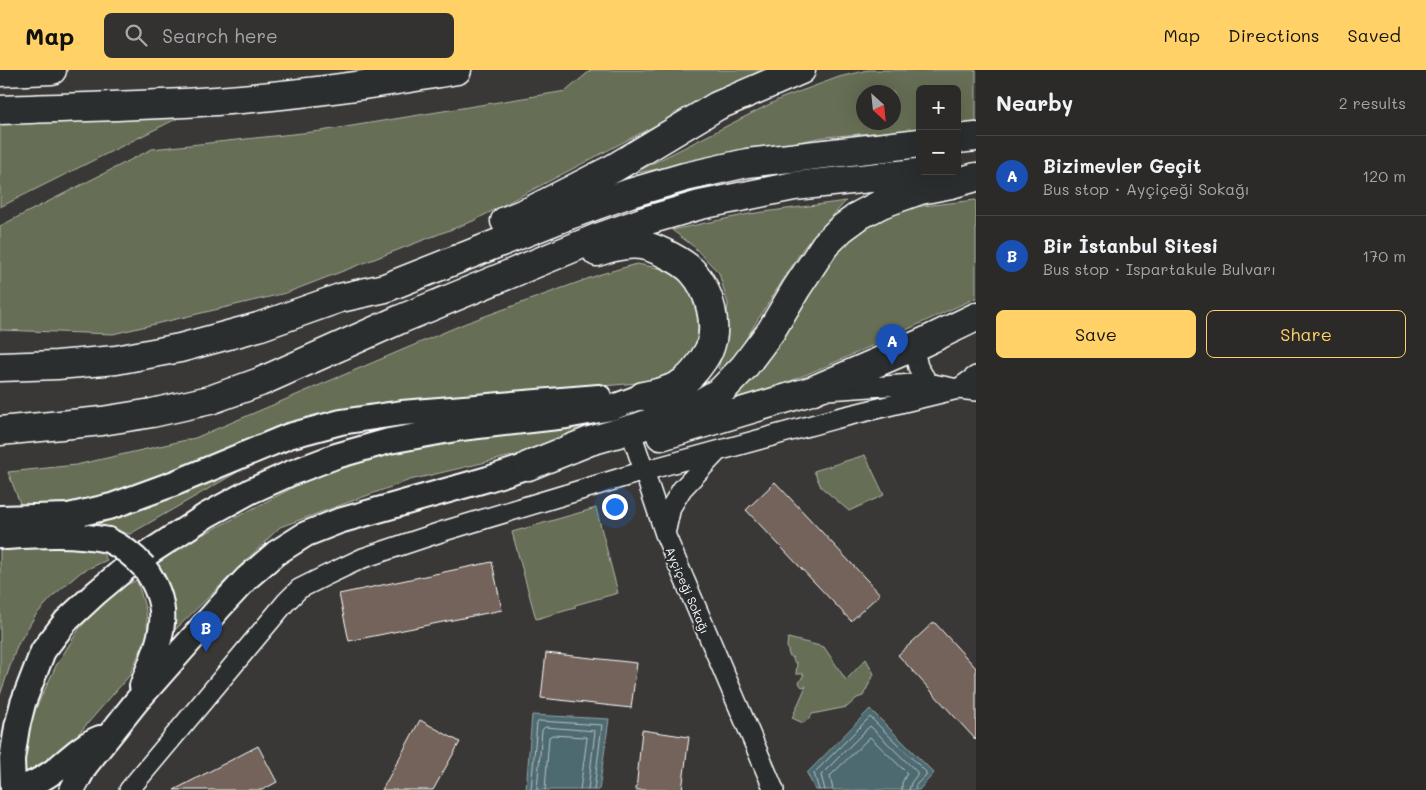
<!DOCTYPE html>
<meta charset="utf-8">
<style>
body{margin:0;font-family:Mali,sans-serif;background:#333231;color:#f1f3f6}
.controls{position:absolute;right:15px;top:15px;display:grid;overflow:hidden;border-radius:8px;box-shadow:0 5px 20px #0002}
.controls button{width:45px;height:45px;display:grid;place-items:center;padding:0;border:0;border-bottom:1px solid #474646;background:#2b2a29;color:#f1f3f6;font:25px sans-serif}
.compass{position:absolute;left:856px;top:15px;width:45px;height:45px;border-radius:50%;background:#2b2a29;box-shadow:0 5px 20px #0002;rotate:153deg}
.you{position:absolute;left:614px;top:436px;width:18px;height:18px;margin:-12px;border:4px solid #fff;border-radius:50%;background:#1a73e8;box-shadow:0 0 0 8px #1a73e833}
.badge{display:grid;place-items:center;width:32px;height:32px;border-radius:50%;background:#ffd166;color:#fff;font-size:16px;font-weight:700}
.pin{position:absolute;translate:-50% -41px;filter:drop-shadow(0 1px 2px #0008)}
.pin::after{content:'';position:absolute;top:26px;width:18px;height:15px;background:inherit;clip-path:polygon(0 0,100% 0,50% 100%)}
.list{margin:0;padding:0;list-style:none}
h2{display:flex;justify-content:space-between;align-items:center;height:65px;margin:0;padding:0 20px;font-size:21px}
h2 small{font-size:16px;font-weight:400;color:#a6a7a8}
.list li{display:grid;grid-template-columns:32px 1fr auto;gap:15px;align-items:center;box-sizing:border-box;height:80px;padding:0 20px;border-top:1px solid #474646}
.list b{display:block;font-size:19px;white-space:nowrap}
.list p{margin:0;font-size:16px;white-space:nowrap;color:#a6a7a8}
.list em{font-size:16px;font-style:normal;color:#a6a7a8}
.actions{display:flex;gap:10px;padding:15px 20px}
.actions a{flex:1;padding:11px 0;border:1px solid #ffd166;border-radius:8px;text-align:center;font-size:18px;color:#ffd166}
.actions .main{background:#ffd166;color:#111}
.icon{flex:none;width:28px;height:28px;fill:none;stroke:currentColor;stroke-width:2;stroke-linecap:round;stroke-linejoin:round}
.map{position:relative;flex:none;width:976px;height:720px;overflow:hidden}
header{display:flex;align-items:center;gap:30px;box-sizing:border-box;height:70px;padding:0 25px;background:#ffd166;color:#111}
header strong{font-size:24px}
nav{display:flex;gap:28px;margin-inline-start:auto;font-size:18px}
.search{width:350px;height:45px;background:#333231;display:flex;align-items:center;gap:12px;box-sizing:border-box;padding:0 18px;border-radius:8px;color:#a6a7a8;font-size:19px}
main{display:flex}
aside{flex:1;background:#2b2a29}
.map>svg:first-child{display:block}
.green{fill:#666e54;stroke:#b2b6aa;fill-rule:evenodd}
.water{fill:#4d6a70;stroke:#94a6a9}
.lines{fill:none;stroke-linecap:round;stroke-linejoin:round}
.shore{stroke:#b8c3c6;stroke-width:1}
.building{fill:#73645a;stroke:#fff}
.minor-casing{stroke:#fff;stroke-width:22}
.major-casing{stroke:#fff;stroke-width:28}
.highway-casing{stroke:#fff;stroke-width:31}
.minor{stroke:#2a2d2e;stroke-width:19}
.major{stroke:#2a2d2e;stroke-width:24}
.highway{stroke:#2a2d2e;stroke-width:28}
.major-bridge-casing{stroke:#fff;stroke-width:28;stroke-linecap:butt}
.major-bridge{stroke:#2a2d2e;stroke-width:24}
.labels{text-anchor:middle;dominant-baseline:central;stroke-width:4;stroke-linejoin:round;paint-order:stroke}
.street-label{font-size:12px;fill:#fff;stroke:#2a2d2e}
</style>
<header>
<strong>Map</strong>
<div class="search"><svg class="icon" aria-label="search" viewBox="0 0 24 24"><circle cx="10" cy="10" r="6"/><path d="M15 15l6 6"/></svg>Search here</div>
<nav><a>Map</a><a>Directions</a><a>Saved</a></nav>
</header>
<main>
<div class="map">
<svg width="976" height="720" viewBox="0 0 976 720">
<rect width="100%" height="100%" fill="#393837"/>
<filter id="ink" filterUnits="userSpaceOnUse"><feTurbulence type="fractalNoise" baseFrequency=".02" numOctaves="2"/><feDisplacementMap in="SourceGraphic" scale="10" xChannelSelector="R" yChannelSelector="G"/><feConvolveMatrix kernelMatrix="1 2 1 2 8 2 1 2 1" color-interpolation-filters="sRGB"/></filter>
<g filter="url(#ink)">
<path class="green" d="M591 0H762L757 2 473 151 286 223 113 264 0 260V156L152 79 321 61 566 21Z
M867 0H976V52L957 54V19H920V59L824 67 632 104 782 28 839 7ZM864 22H894V52H864Z
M180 47 0 137V53Z
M976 130V228C895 264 816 305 732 332L765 293 802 238 832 188 859 160 882 146 905 138Z
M846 131 804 177 755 254 725 304 718 298 723 283 728 234 719 203 693 176 672 160 749 144Z
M637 194C647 196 663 198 671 203 693 216 704 254 694 278 692 283 686 289 682 293 671 306 654 308 638 313L354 337 317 346 274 359 129 418 84 431 21 436 8 402 76 395 195 368 466 253 601 204Z
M645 343 563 374 410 410 280 457 171 564 169 517 154 490 348 389 488 361Z
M865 385 884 425 849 441 821 417 814 401Z
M241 400 130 464 91 457Z
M596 438 618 523 575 535V538L536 549 512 462Z
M60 477H88L101 481 107 490 81 502 54 525 35 546 17 576 0 625V479Z
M137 510 146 541 148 564 129 606 67 677 22 705 26 667 36 638 56 596 79 559 112 522Z
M788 568 824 577 846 610 866 589 874 604 863 626 857 628 847 637 812 644 810 648 803 653 792 648 806 616 802 617 799 613 804 604H796L797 593H795L792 587 789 585 787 576Z"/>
<path class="water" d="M870 639 934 703 919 720H815L807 703Z
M532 645 609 649 599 720H526Z"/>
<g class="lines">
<path class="shore" d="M531 720 537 653 539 651 602 655 594 720
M537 720 542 660 545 657 595 661 588 720
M545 720 549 667 552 665 585 667 587 668 580 720
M819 720 814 703 870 647 926 702V705L916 715 915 720
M825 720 821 705 870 656 917 702V705L911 713 909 720
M833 720 830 706 870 667 907 703 902 713V720"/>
</g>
<path class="building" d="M775 412 880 524 851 551 746 440Z
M492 492 502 540 349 571 339 524Z
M934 552 976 598V670L898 585Z
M546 583 637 593 631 638 541 628Z
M420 650 460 672 433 720H382Z
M642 660 689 667 682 720H636Z
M258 676 277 712 262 720H174Z"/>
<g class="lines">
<defs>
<path id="minor" d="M922 273 915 284 918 297 928 313
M827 320 928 313 958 319 976 306
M635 374 665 464 774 720
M665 464 671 437 682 419 717 382
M129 720 286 532 299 519 325 506 363 488 444 461 644 401 838 348 958 319 976 321"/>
<path id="major" d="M0 448 69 446 112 436 175 413 289 366 341 352 402 343 599 327
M0 465 6 467C40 465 75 463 108 470
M142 616C160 570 176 541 144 497
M13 720 12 689 17 657 23 633 43 581 66 551 96 523 127 497 207 445 251 421 291 403 336 386 389 371 461 358 566 346 611 338 643 326
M14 720C29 716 42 710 54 701 69 689 82 675 100 668
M72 720 85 696 136 632 219 538 247 508 276 483 306 464 339 451 488 409 528 396"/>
<path id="highway" d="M0 2 52 0
M0 40C72 37 144 36 216 31 297 25 378 14 457 0
M957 69 976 67
M505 151 532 140 614 98 717 36 801 0
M597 182C611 177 631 172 646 176 660 180 682 191 692 201 710 220 719 256 709 280 707 283 705 287 703 290 697 299 689 309 679 315 668 321 655 324 643 326
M0 297 57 295 116 290 180 278 258 257 340 228 385 218 569 145 630 123 685 107 747 93 920 73
M0 361 102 351 152 343 210 330 260 312 401 249 597 168 645 151 700 135 794 116 936 101
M661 366 811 321 922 273 976 247
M528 396 590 371 639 357 675 344 701 333 721 321 744 297 771 261 796 219 825 175 841 159 860 145 881 134 920 120 951 114 976 107"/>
</defs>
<use href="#minor" class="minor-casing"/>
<use href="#major" class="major-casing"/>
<use href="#highway" class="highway-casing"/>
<use href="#minor" class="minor"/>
<use href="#major" class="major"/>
<use href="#highway" class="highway"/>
<defs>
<path id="major-bridge" d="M108 470C123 477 133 485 144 497"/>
</defs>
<use href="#major-bridge" class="major-bridge-casing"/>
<use href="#major-bridge" class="major-bridge"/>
</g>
</g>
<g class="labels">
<g class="street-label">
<text transform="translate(688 520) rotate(67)">Ayçiçeği Sokağı</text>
</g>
</g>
</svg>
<div class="controls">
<button>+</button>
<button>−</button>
</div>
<svg class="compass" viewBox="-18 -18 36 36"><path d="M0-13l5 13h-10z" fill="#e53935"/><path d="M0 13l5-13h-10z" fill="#a6a7a8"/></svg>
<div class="you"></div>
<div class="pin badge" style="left:892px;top:295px;background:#1a4fb4">A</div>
<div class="pin badge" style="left:206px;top:582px;background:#1a4fb4">B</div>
</div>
<aside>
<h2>Nearby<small>2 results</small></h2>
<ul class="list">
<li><span class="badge" style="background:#1a4fb4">A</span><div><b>Bizimevler Geçit</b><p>Bus stop · Ayçiçeği Sokağı</p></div><em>120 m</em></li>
<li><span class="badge" style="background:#1a4fb4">B</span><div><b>Bir İstanbul Sitesi</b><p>Bus stop · Ispartakule Bulvarı</p></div><em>170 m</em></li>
</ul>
<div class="actions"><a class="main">Save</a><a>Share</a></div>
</aside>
</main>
